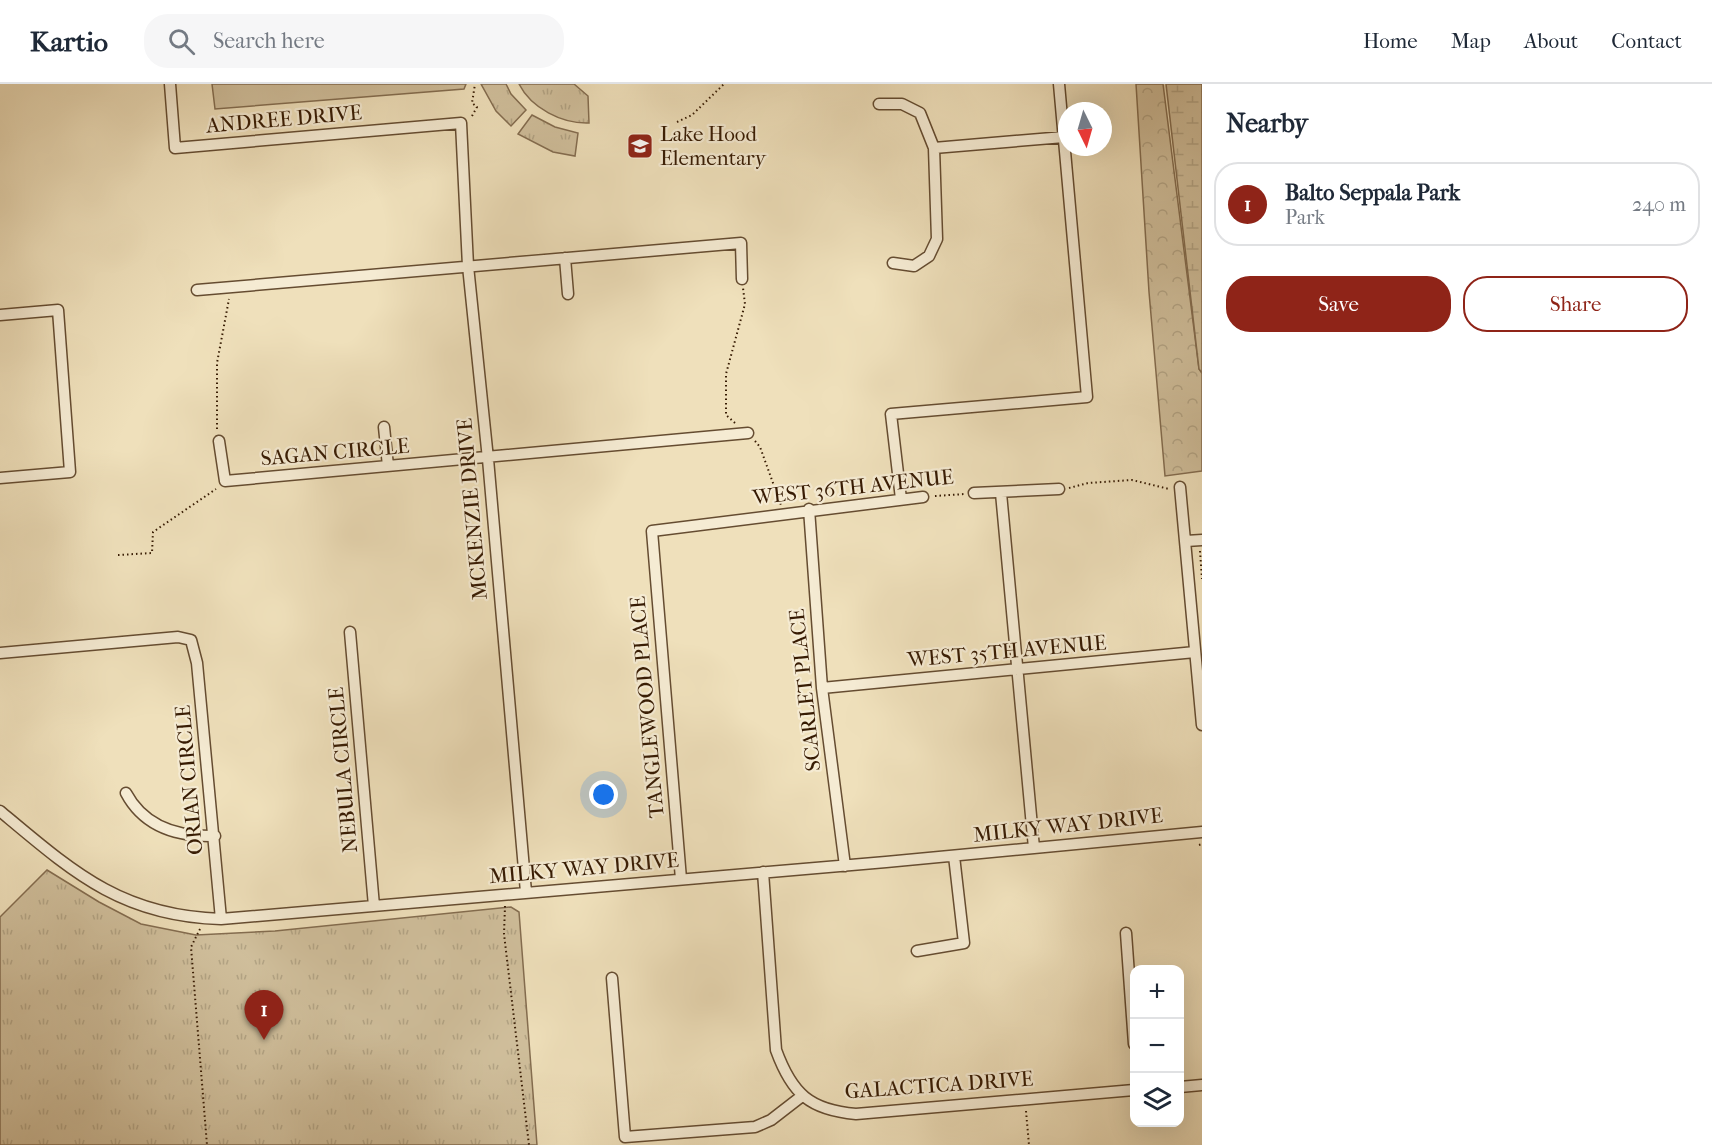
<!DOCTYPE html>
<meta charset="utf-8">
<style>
body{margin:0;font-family:"IM FELL French Canon",serif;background:#f6f6f7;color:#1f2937}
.controls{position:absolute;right:18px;bottom:18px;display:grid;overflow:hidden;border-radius:12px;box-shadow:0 6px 24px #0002}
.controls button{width:54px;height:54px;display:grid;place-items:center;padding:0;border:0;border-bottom:2px solid #e0e1e3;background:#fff;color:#1f2937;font:30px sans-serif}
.compass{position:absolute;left:1058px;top:18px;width:54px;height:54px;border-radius:50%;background:#fff;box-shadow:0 6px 24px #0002;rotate:175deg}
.you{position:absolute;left:604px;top:711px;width:21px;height:21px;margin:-15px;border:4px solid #fff;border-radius:50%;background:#1a73e8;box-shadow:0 0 0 9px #1a73e833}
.badge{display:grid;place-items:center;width:39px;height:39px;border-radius:50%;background:#8f2418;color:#fff;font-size:20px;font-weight:700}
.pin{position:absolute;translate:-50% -50px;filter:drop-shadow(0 2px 3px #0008)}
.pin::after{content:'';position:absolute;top:32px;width:21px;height:18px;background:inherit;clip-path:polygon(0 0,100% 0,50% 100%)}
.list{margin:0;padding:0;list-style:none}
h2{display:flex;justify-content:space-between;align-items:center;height:78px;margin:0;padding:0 24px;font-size:26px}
h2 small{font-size:20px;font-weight:400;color:#747a83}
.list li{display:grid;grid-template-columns:39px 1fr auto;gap:18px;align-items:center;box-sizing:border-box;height:84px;margin:0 12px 12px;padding:0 12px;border:2px solid #e0e1e3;border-radius:24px}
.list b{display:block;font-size:22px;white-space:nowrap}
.list p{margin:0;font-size:20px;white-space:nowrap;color:#747a83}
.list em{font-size:20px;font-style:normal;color:#747a83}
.actions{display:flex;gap:12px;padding:18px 24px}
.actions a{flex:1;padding:14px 0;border:2px solid #8f2418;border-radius:24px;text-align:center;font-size:21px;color:#8f2418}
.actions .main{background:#8f2418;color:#fff}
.icon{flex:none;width:33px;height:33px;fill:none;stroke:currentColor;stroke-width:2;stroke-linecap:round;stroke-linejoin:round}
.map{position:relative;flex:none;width:1202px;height:1061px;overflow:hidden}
header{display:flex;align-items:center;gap:36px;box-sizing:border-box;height:84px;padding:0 30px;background:#fff;border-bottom:2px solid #e0e1e3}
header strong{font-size:28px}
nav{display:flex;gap:33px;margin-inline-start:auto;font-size:21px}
.search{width:420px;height:54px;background:#f6f6f7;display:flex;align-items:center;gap:15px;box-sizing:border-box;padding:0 21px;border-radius:24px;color:#747a83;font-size:22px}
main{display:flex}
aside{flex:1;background:#fff}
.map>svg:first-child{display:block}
.green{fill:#d0bf9c;stroke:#846d50;stroke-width:1.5}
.forest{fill:url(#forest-crowns);stroke:#846d50;stroke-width:1.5}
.wetland{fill:url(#wetland-marsh);stroke:#846d50;stroke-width:1.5}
.park{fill:url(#park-tufts);stroke:#846d50;stroke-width:1.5}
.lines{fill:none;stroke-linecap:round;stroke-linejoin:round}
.minor-casing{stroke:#654c31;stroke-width:13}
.path{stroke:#371b03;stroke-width:2;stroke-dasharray:1.5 3;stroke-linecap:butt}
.minor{stroke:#f5ebd3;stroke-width:10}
.labels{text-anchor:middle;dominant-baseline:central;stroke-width:4.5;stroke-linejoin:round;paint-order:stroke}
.street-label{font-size:21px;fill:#371b03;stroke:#f5ebd3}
.poi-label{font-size:21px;fill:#371b03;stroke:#f5ebd3;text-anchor:start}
</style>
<header>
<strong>Kartio</strong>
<div class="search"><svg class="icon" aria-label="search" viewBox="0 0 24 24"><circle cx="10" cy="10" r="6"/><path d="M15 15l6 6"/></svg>Search here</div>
<nav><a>Home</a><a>Map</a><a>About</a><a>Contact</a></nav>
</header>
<main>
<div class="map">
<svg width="1202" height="1061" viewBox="0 0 1202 1061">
<defs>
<pattern id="forest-crowns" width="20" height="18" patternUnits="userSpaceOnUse" patternTransform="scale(1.5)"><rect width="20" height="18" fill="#d0bf9c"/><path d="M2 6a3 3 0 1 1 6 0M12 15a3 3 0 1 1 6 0" fill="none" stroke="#b3a485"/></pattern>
<pattern id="wetland-marsh" width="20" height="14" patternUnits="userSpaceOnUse" patternTransform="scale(1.5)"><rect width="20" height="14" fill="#d0bf9c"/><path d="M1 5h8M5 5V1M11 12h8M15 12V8" fill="none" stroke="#b3a485"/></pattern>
<pattern id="park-tufts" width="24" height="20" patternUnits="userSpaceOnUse" patternTransform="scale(1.5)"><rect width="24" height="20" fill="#d0bf9c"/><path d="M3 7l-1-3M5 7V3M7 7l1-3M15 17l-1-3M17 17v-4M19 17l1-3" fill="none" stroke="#b3a485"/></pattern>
</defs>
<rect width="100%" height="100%" fill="#efe0bb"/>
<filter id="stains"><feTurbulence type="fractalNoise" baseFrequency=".00333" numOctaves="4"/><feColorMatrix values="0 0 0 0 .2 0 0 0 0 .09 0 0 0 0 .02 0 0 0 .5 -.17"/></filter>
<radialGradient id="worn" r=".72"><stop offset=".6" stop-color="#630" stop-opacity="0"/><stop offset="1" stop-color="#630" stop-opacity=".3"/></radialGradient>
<path class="green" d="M212 0H466L464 5 215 25Z"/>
<path class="forest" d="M1136 0H1163L1199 285 1202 289V387L1165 392 1149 208Z"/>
<path class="wetland" d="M1166 0H1202V289L1199 285Z"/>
<path class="park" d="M481 0H506L511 10 526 26 511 42 496 27Z
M519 0H574L588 12 589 39C562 40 531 24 519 0Z
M532 31 555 43 578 49 575 72 553 68 518 50Z
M47 786 99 818 141 840 196 851 275 847 511 823 519 828 537 1061H0V833Z"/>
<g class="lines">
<defs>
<path id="minor" d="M170 0 175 64 461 39 468 182 488 375 526 808
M879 20H902L920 29 934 64 937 155 929 172 914 182 893 179
M934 64 1064 53
M565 174 568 210
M197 206 741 159 742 195
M0 231 58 226 70 388 0 394
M384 343 388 382
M219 357 225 397 748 349
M1180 403 1202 641
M974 409 1059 405
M1001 409 1034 764
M901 415 891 330 1087 313 1059 0
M809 425 822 604 845 782
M1186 457 1202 456
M350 548 374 822
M0 569 178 553 191 556 197 579 221 835
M822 604 1195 568
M126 709C144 743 178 753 215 752
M0 727C73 788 121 832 221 835L886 778 1202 748
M763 788 776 966C792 1010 810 1026 856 1030L1134 1006
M681 795 652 447 923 413
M1126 849 1134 960
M917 867 964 859 954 772
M612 894 625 1053 755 1043 771 1036 802 1012
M1180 1003 1202 1001"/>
</defs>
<use href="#minor" class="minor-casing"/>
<path class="path" d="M472 32 477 23 472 19 475 0
M677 38 692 31 724 0
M735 339 726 331V290L745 220 743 204
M217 345V279L229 215
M755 357 760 363 781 421
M1069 404 1088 399 1132 396 1169 405
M935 412 965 410
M1200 467 1202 495
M118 471 152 469 153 448 216 405
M1199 761 1202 760
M505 822 504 850 529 1061
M200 845 191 863 207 1061
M1026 1027 1029 1061"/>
<use href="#minor" class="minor"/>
</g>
<defs>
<symbol id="school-square" viewBox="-11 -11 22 22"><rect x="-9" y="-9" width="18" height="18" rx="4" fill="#8f2418" stroke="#f5ebd3"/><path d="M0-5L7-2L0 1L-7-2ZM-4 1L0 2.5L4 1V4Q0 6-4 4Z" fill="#fff"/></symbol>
</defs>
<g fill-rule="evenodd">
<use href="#school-square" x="625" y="47" width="30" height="30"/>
</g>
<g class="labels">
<g class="street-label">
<text transform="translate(284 35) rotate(-5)">ANDREE DRIVE</text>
<text transform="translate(335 368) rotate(-5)">SAGAN CIRCLE</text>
<text transform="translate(853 403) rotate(-6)">WEST 36TH AVENUE</text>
<text transform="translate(472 425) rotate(-95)">MCKENZIE DRIVE</text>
<text transform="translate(1007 567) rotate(-5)">WEST 35TH AVENUE</text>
<text transform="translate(805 606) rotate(-96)">SCARLET PLACE</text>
<text transform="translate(647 623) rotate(-95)">TANGLEWOOD PLACE</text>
<text transform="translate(343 686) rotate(-95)">NEBULA CIRCLE</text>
<text transform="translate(189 696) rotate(-95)">ORIAN CIRCLE</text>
<text transform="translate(1068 741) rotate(-6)">MILKY WAY DRIVE</text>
<text transform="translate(584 784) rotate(-5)">MILKY WAY DRIVE</text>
<text transform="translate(939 1001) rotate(-4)">GALACTICA DRIVE</text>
</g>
<g class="poi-label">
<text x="660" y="50">Lake Hood<tspan x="660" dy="24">Elementary</tspan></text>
</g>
</g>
<rect width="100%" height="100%" filter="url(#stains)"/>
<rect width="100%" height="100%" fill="url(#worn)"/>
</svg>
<div class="controls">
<button>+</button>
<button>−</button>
<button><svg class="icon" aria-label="layers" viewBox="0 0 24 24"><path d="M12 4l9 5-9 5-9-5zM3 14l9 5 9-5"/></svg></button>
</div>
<svg class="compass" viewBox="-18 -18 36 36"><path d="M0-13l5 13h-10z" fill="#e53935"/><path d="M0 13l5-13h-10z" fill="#747a83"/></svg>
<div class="you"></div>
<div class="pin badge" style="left:264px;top:956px">1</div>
</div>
<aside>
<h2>Nearby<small></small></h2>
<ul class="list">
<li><span class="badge">1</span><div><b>Balto Seppala Park</b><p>Park</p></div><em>240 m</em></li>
</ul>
<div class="actions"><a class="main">Save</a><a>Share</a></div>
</aside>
</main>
